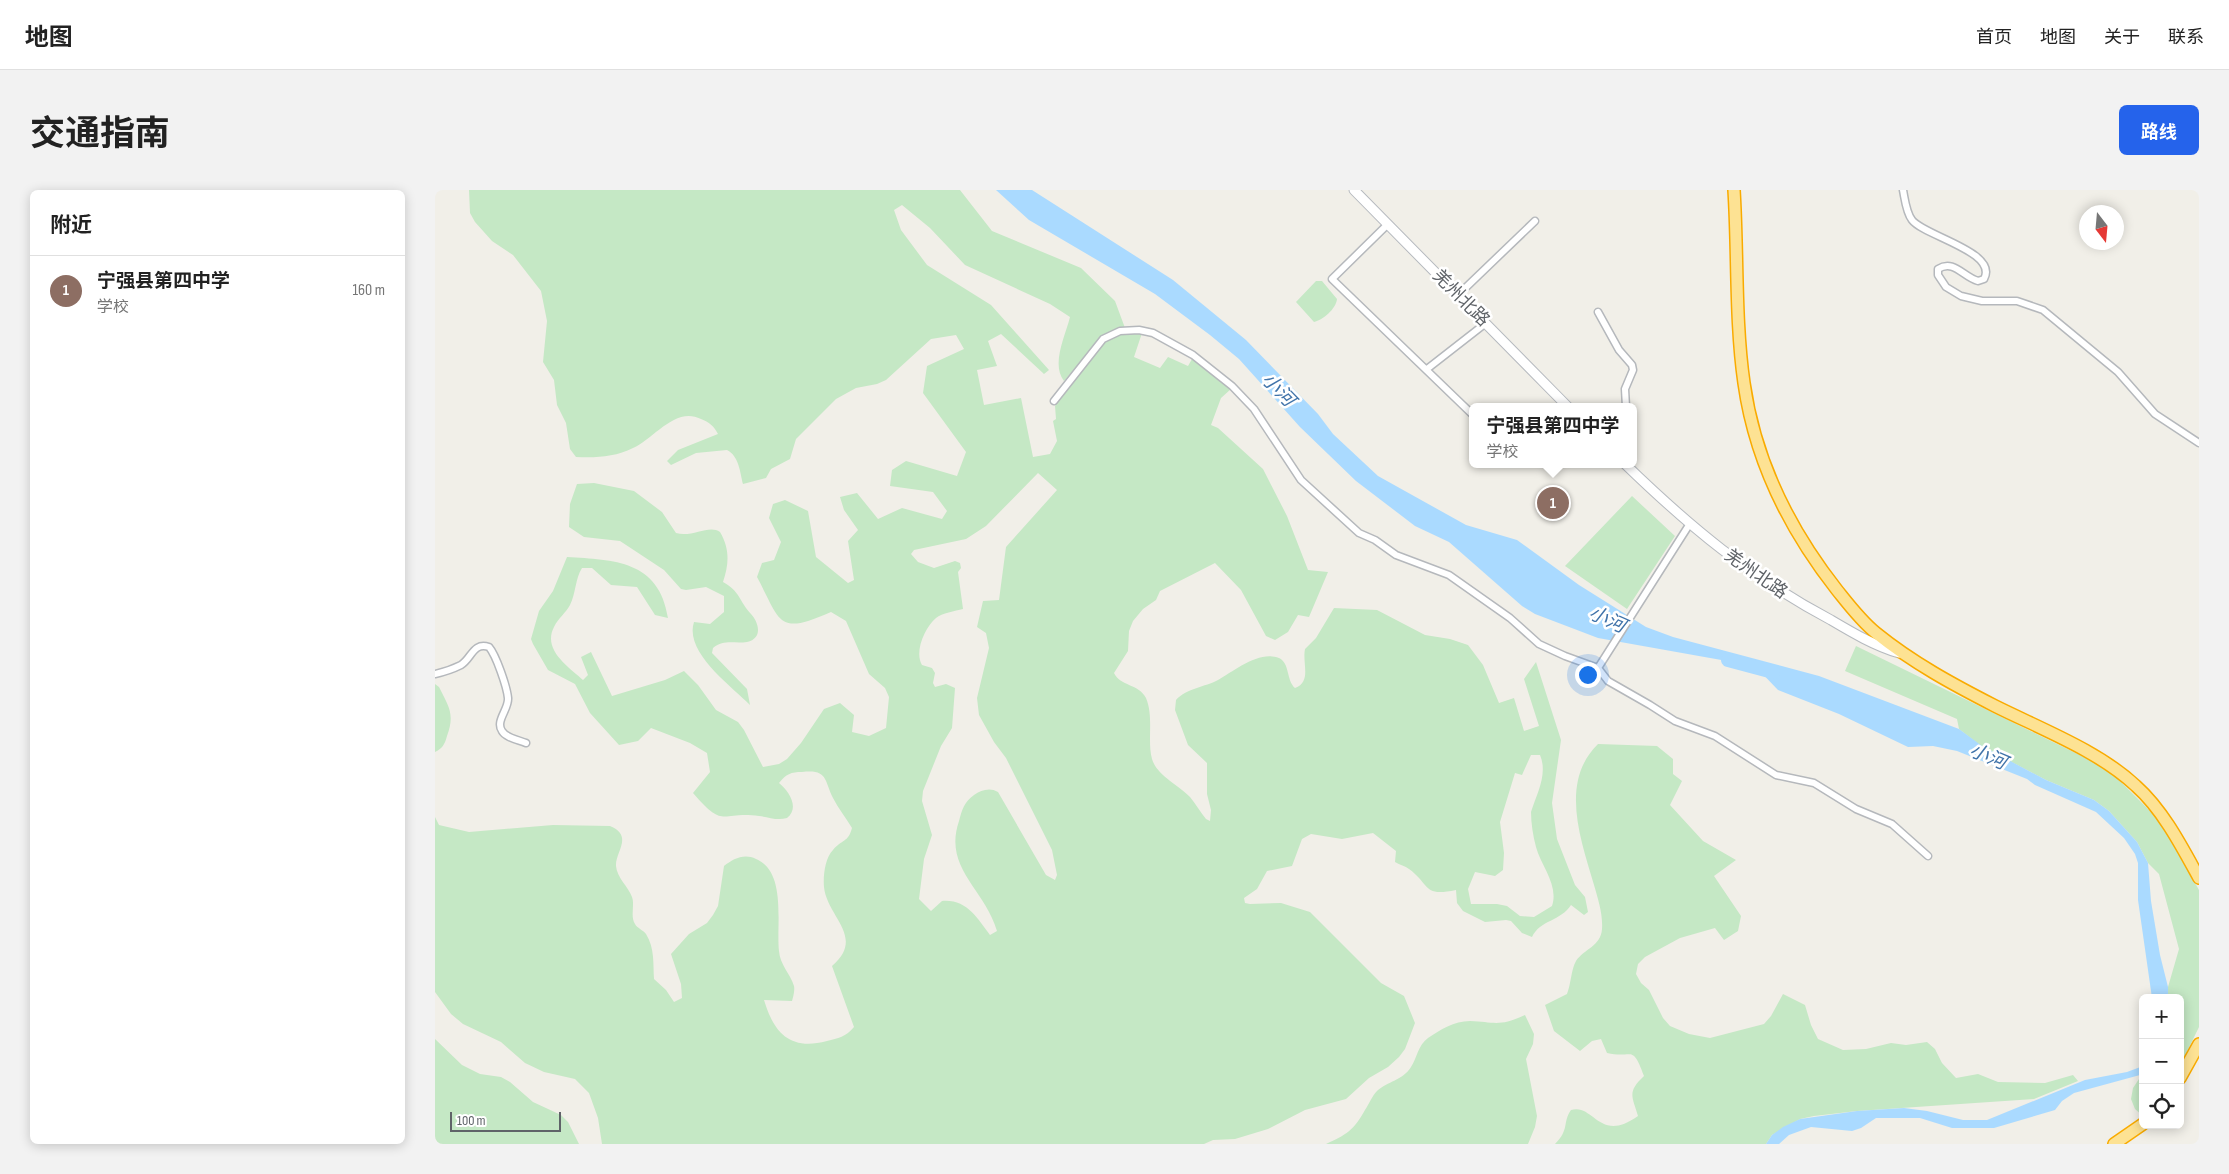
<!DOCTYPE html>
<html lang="zh">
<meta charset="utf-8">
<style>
body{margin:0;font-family:"Sofia Sans Condensed","Noto Sans SC",sans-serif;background:#f2f2f2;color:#222}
.controls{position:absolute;right:15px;bottom:15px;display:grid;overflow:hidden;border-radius:8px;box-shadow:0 2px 12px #0003}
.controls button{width:45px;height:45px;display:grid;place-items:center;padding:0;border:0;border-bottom:1px solid #e0e0e0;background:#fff;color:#222;font:25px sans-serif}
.compass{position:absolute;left:1644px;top:15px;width:45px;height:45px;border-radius:50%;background:#fff;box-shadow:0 2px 12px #0003;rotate:164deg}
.scale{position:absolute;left:15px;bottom:12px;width:111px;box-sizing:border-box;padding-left:5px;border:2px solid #5f6368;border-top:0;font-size:14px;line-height:18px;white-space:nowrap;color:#5f6368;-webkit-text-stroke:4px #fff;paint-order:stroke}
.you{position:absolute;left:1152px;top:484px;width:18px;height:18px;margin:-12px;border:4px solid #fff;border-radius:50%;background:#1a73e8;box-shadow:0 0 0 8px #1a73e833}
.badge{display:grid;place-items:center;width:32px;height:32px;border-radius:50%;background:#2563eb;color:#fff;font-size:16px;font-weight:700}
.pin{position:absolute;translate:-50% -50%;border:2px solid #fff;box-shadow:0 1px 5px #0006}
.popup{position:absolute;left:1034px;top:213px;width:168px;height:65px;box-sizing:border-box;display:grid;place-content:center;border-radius:8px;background:#fff;filter:drop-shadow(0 1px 4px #0005);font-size:16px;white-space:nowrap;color:#767676}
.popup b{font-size:19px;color:#222}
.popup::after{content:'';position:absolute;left:50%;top:100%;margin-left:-10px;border:10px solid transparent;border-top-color:#fff}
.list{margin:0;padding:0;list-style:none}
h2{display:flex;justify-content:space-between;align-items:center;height:65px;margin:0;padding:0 20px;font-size:21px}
h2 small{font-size:16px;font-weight:400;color:#767676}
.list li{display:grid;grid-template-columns:32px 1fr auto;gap:15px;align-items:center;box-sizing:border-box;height:70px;padding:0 20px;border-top:1px solid #e0e0e0}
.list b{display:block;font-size:19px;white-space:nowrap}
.list p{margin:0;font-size:16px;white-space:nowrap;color:#767676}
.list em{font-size:16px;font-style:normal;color:#767676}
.icon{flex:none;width:28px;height:28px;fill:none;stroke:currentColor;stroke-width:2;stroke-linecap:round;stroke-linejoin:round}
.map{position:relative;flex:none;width:1764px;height:954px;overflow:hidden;border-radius:8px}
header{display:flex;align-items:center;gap:30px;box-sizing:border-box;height:70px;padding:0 25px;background:#fff;border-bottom:1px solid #e0e0e0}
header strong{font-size:24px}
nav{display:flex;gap:28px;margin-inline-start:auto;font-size:18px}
.intro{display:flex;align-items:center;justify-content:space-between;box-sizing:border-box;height:120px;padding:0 30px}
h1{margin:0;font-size:35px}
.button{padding:12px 22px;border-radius:8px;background:#2563eb;color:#fff;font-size:18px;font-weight:700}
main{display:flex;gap:30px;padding:0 30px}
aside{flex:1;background:#fff;border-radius:8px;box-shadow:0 2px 12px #0003}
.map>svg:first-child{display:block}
.green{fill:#c5e8c5;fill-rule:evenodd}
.water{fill:#aadaff}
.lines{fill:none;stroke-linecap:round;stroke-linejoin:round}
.river{stroke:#aadaff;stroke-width:14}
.street-casing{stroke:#b5b8bc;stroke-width:9}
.secondary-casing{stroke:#b6babf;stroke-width:11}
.highway-casing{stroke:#f9ab00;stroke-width:14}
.street{stroke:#fff;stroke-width:6}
.secondary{stroke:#fff;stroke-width:9}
.highway{stroke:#fde293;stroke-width:11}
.labels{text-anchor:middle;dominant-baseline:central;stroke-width:5;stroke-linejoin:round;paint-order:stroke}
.street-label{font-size:18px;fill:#5f6368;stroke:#fff}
.water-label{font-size:19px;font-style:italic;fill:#4174aa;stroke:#fff}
</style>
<header>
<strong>地图</strong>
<nav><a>首页</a><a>地图</a><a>关于</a><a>联系</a></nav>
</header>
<div class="intro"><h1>交通指南</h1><a class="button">路线</a></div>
<main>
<aside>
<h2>附近<small></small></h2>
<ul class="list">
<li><span class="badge" style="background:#8d6e63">1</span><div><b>宁强县第四中学</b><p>学校</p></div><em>160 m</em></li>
</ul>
</aside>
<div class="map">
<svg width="1764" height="954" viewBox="0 0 1764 954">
<rect width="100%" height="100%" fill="#f1efe8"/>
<path class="green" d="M34 0H525L557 41 646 78 680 111 690 138 667 147 629 191C616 174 630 147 635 127L615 114 530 75 495 38 467 15 459 20 466 40 492 75 556 115 614 180 609 184 566 144 553 151 562 176 542 180 549 215 586 208 598 267 615 264 622 251 618 231 621 229 620 216C634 198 658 158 677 147 686 142 697 142 707 143L699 167 725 178 733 167 753 176 757 169 796 199 786 208 776 235 783 238 828 279 852 326 873 380 893 382 874 427 863 425 853 442 840 450 831 446 806 400 780 373 725 401 721 410 708 419 698 431 694 441 693 461 679 483C685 496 704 494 711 508 719 527 712 550 717 569 722 586 744 595 755 607 761 614 765 622 771 629L775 631 776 620 772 604V573L753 555 740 520 741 510C752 498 770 497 783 490 799 481 824 460 844 468 855 473 851 490 860 498 877 492 867 473 870 459L881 448 899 418 942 420 990 445 1015 449 1033 455 1048 475 1064 513 1079 508 1089 541 1104 536 1089 489 1101 472 1126 550 1117 613 1122 649 1140 695 1150 707 1153 722 1149 725 1136 715C1126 731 1105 730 1097 747L1087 743 1076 731 1071 730 1050 732 1028 721 1022 713 1021 700C987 707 996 695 974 679 970 676 965 675 960 672L961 661 938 643 907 649 876 644 867 649 857 676 832 681 822 699 809 708 810 713 815 714 846 713 875 722 946 793 969 806 980 833 970 859 964 867 953 877 934 888 911 909 870 920 833 939 800 949 778 950 769 954H167L163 928 154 903 140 889 109 882 90 873 66 852 28 834 16 824 0 802V627L4 635 34 642 118 635 175 636C199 646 180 662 181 676 182 688 193 696 197 707 200 715 195 726 200 734 202 738 208 740 211 744 220 758 218 775 219 789L231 800 239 812 247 808 246 794 236 764 254 744 272 733 278 725 283 716 289 676C298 669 309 663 321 669 352 682 341 735 344 761 345 775 355 783 359 796 360 801 358 807 357 811L329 810C339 843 355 861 392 851 403 848 411 847 419 837L397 776C431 747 392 727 389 697 388 686 390 668 398 660 407 649 413 653 417 638 411 628 403 618 398 608 389 590 393 579 367 582 356 582 351 584 344 593 354 601 365 618 352 628 342 631 334 627 324 626 285 621 290 640 258 603L275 582 272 563 255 553 216 538 203 551 184 555 155 523 140 494 113 480 98 454 96 449 104 421 118 401 132 367C179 370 224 370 233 428L220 425 202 397 176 395 157 378H147C140 389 141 403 135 415 131 423 123 428 119 437 107 460 134 477 148 490L153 485 146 467 156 462 177 506 230 490 249 481 263 495 281 520 303 532 309 540 328 577 344 574 352 569 366 553 389 519 405 513 419 525 417 542 434 546 451 538 454 507 450 498 434 484 411 431 396 422C342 446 346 432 322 387L327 373 339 370 346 352 334 328 338 314 350 310 373 321 381 367 413 393 419 390 413 351 423 340 409 320 405 307 422 303 443 329 467 318 507 329 512 321 498 302 455 296 457 280 471 271 522 286 531 262 488 203 492 176 529 159 521 145 496 149 451 190 442 194 421 198 401 209 361 249 355 269 336 279 331 288 308 294C305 282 304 266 292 260L261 263 236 275 232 271 243 260 283 244C279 236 274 232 266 229 240 216 219 249 198 258 180 267 161 268 141 267L135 259 131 233 122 215 119 190 108 172 112 131 106 101 78 65 57 51 40 32 35 23ZM603 283 622 300 571 357 564 410 548 411 542 437 551 443 554 458 542 508 544 525 559 552 571 568 617 660 622 685 620 690 611 685 563 602C555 597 546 600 539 605 529 612 527 620 524 631 508 678 549 698 562 741L555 745C542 728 532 709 507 711L496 721 484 709 489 669 497 645 487 611 488 601 506 556 517 538 520 498 511 494 500 497 498 493 500 483 497 478 487 475C479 462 490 437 501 428 507 423 520 421 528 419L523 382 526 378 525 373 520 371 499 378 483 372 476 364 479 360 531 349 551 336ZM1096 565H1105C1113 584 1102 603 1096 622 1096 633 1098 646 1101 657 1106 676 1124 695 1117 716L1099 727 1085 726 1072 716 1062 714H1036L1033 699 1040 682 1060 686 1068 680 1069 663 1065 632 1080 583 1087 585Z
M881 91H887L902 109C901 119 888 130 879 132L861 112Z
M159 293 199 301 227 322 241 343C257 348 274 334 285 342 295 359 294 374 288 392 305 401 304 411 316 424 324 433 328 448 312 452 299 454 289 449 278 458L277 463 312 499 315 515C296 496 249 462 259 432L275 434 289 422V406L271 397 251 400 246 399 229 380 185 351 149 347 134 337 135 314 142 294Z
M1197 306 1240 346 1192 419 1130 376Z
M1421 456 1657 571 1682 588 1716 622 1727 635 1764 700V837L1745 876V808H1733V797L1744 759 1724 684 1713 673 1702 652 1674 621 1659 610 1611 590 1546 556 1524 539 1522 529 1410 481Z
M0 494 4 497C14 517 20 524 12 546 10 554 7 559 0 562Z
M1163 554 1222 556 1238 569V584L1247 591 1235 615 1268 651 1301 670 1279 686 1306 726 1303 741 1289 750 1280 738 1245 748 1210 767 1203 774 1201 784 1206 793 1214 800 1228 828 1235 836 1254 844 1275 848 1329 834 1336 826 1348 804 1370 815 1376 835 1383 849 1408 860 1431 859 1456 853 1471 855 1492 852 1500 859 1507 873 1521 888 1543 884 1563 892 1610 893 1638 885 1643 891 1599 909 1422 921 1379 926 1365 929 1337 945 1331 954H1120C1135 939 1127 933 1136 920 1159 913 1164 954 1203 926 1197 906 1192 902 1209 886 1197 853 1198 869 1172 863L1166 849 1157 851 1145 861 1119 841 1110 815 1132 804C1136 794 1136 780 1141 771 1149 759 1166 756 1167 739 1168 724 1163 709 1159 695 1146 650 1124 592 1163 554Z
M1090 825 1099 844 1098 854 1091 869 1102 926 1100 937 1093 954H891C911 945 919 940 930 920 934 914 937 906 942 901 953 891 967 891 976 877 982 868 983 855 993 848 1005 840 1019 831 1035 831 1059 832 1065 837 1090 825Z
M0 849 27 875 45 884 66 887 75 892 98 912 126 925 133 932 144 954H0Z
M1708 883V926L1700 919 1696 909 1698 898Z"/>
<path class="water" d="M561 0H597L738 90 811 150 883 224 898 244 943 286 1031 335 1082 350 1144 395 1211 437 1238 447 1384 486 1524 539 1547 556 1611 590 1659 610 1674 621 1702 652 1713 673 1716 711 1725 765 1733 797V808H1717L1703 710V673L1700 664 1689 648 1661 622 1600 595 1592 589 1522 561 1498 556 1473 557 1404 524 1343 500 1320 476 1163 448 1100 424 1087 416 1014 352 980 336 921 291 865 237 804 169 775 145 720 104 594 30Z
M1708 876V883L1705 885 1639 903 1627 911 1620 920 1559 938H1517L1485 928H1441L1426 938 1417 941 1376 937 1354 945 1344 954H1331L1337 945 1348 937 1365 929 1422 921 1469 918 1492 921 1528 930H1552L1650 890 1692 882Z"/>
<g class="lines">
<path class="river" d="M1293 470 1338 482"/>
<defs>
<path id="street" d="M1468 0C1470 10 1471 22 1477 30 1489 46 1564 62 1549 89L1543 91C1528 87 1519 69 1503 79V85L1511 97 1526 106 1547 111H1582L1608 120 1683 182 1720 224 1764 253
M953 34 897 89 1038 225
M1023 105 1100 31
M1163 122 1184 160 1197 175 1198 180 1190 199 1191 217
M992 179 1051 133
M619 211 668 149 685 141 704 140 718 143 758 165 797 196 819 219 866 290 924 343 940 350 961 365 1014 385 1075 428 1104 454 1130 466 1163 478 1173 491 1215 515 1240 531 1280 546 1341 585 1379 593 1421 619 1457 634 1493 666
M1163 478 1254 335
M0 484C9 482 18 479 26 475 37 468 38 452 54 457 61 465 72 497 73 508 74 519 60 531 67 541 71 548 84 550 91 553"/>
<path id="secondary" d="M919 0 1133 217
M1190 274C1255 337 1315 387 1396 430 1418 443 1440 456 1464 463"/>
<path id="highway" d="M1299 0C1303 63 1300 131 1309 193 1320 271 1354 339 1402 400 1414 415 1426 431 1441 443 1478 473 1519 495 1560 516 1606 539 1664 561 1701 596 1728 620 1747 657 1764 688
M1745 888 1764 854
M1679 954 1708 934"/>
</defs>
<use href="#street" class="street-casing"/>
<use href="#secondary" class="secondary-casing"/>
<use href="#highway" class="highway-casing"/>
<use href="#street" class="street"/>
<use href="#secondary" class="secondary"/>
<use href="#highway" class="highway"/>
</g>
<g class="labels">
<g class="street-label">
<text transform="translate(1026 108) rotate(45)">羌州北路</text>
<text transform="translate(1321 384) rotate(35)">羌州北路</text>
</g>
<g class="water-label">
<text transform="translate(843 200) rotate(46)">小河</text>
<text transform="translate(1172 430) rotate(24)">小河</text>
<text transform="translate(1553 567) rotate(23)">小河</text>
</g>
</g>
</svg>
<div class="controls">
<button>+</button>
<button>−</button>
<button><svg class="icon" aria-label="locate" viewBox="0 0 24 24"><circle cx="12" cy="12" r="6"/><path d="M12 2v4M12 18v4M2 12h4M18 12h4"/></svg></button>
</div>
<svg class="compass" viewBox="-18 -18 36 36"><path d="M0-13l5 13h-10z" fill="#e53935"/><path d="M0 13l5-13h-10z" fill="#767676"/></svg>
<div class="scale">100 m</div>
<div class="you"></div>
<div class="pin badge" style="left:1118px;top:313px;background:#8d6e63">1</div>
<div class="popup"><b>宁强县第四中学</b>学校</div>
</div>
</main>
